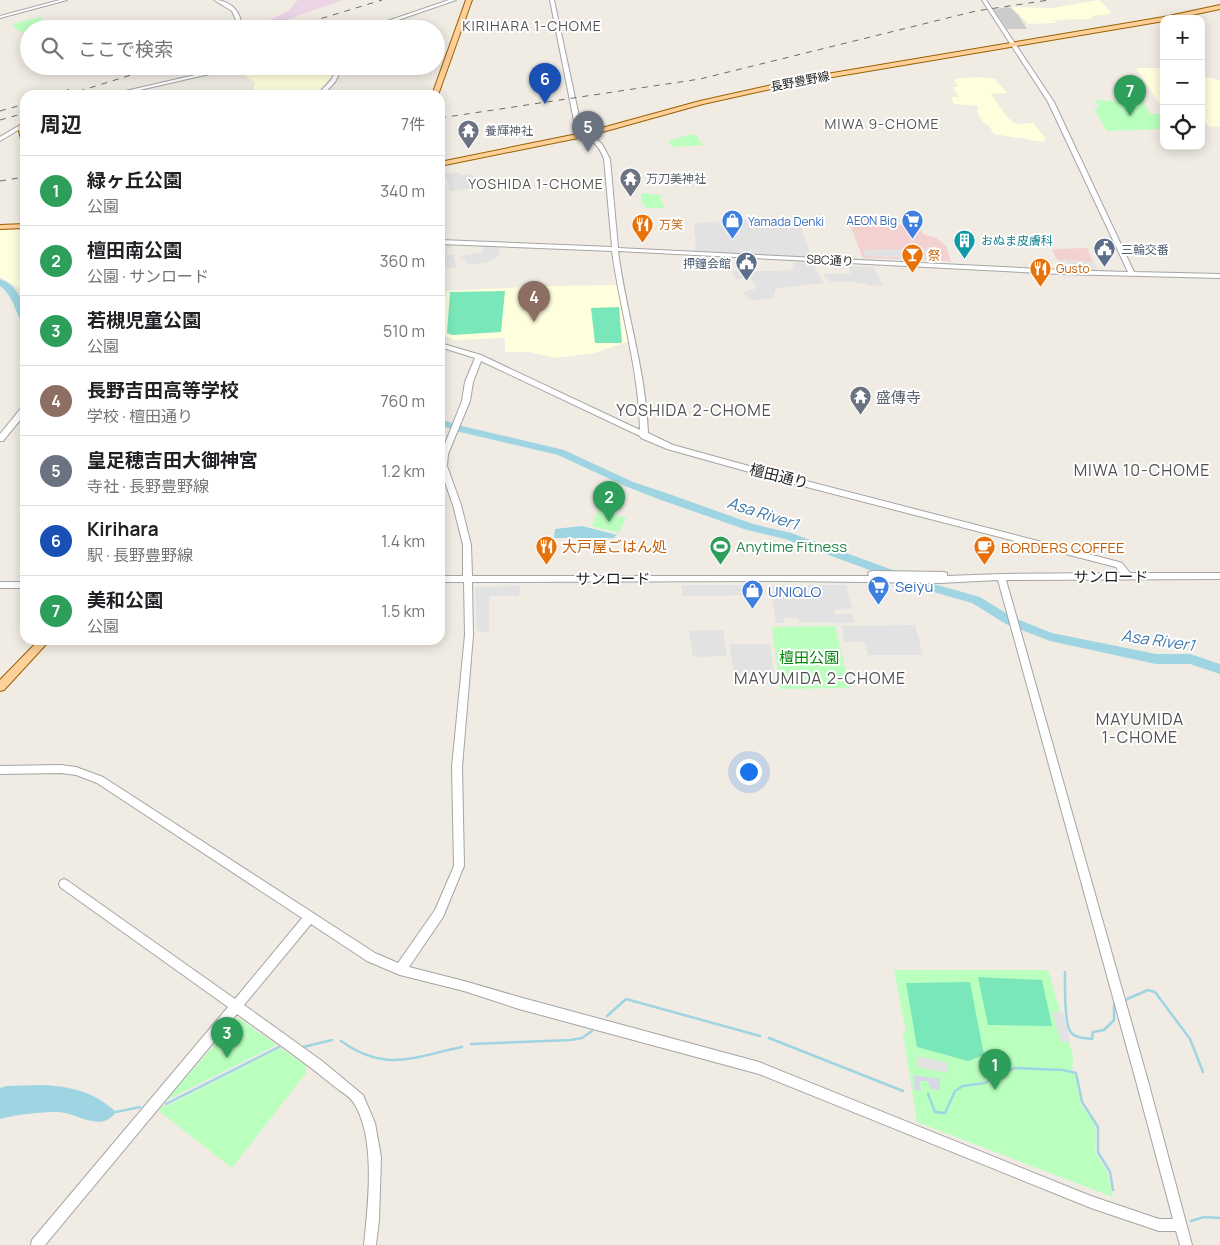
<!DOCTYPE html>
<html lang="ja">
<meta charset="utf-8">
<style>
body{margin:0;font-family:Manrope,"Noto Sans JP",sans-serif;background:#f6f6f6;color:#202124}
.controls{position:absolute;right:15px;top:15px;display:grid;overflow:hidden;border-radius:10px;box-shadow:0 2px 12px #0003}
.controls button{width:45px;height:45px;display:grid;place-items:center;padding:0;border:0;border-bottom:1px solid #e0e0e0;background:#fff;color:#202124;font:25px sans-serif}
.you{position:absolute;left:748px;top:771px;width:18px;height:18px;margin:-12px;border:4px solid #fff;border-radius:50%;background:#1a73e8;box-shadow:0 0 0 8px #1a73e833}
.badge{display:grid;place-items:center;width:32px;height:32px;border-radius:50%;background:#cc0006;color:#fff;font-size:16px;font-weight:700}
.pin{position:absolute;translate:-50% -41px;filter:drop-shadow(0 1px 2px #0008)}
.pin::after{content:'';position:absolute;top:26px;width:18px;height:15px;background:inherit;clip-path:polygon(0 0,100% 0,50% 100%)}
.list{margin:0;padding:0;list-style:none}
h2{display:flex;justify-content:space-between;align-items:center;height:65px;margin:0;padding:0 20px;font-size:21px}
h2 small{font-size:16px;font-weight:400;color:#757577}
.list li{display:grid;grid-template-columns:32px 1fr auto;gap:15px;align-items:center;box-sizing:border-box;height:70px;padding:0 20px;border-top:1px solid #e0e0e0}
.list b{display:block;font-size:19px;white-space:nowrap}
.list p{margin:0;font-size:16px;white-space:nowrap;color:#757577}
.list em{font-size:16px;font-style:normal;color:#757577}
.icon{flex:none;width:28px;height:28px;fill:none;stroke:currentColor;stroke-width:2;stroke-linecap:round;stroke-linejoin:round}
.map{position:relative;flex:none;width:1220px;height:1245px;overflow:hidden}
.search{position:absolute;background:#fff;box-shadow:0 2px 12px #0003;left:20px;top:20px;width:425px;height:55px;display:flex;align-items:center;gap:12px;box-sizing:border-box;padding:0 18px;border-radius:28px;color:#757577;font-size:19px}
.panel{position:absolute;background:#fff;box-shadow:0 2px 12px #0003;left:20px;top:90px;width:425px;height:555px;border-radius:15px}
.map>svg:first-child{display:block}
.commercial{fill:#f3d1d0}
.industrial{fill:#ead4e6}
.education{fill:#fffedd}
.religious{fill:#ccc}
.park{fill:#bbffbf}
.pitch{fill:#79e7b9}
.parking{fill:#e2e2e2}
.plaza{fill:#d7d7e6}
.water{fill:#9fd5e2}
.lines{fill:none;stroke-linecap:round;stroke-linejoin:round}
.stream{stroke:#9fd5e2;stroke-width:2.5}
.river{fill:#9fd5e2;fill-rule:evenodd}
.minor-casing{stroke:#a5a5a5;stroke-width:2}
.major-casing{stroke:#986100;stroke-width:2}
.minor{fill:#fff;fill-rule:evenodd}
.major{fill:#ffd099;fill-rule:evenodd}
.rail{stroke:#6c6c6c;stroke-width:1;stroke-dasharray:6 6;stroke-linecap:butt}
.labels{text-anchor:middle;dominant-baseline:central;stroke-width:4;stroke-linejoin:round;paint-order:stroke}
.far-street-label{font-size:12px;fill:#1e1e1e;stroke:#fff}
.far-worship-label{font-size:12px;fill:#5b616d;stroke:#fff;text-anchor:start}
.far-shop-label{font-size:12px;fill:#366cbe;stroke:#fff;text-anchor:end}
.far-food-label{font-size:12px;fill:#c56008;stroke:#fff;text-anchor:start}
.far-culture-label{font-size:12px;fill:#0d838f;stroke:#fff;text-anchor:start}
.far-service-label{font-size:12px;fill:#4e5e75;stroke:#fff;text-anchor:start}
.far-neighbourhood-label{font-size:14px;letter-spacing:1px;fill:#515151;stroke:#fff}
.worship-label{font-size:15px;fill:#5b616d;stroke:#fff;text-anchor:start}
.street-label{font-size:15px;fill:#1e1e1e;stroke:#fff}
.food-label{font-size:15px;fill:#c56008;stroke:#fff;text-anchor:start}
.leisure-label{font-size:15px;fill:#27864d;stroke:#fff;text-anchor:start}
.shop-label{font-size:15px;fill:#366cbe;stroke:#fff;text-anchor:start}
.park-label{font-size:15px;fill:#018708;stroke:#fff}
.neighbourhood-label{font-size:16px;letter-spacing:1px;fill:#515151;stroke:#fff}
.water-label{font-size:16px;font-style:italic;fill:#3f7aaf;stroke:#fff}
</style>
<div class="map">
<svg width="1220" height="1245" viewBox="0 0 1220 1245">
<rect width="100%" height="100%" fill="#f0ebe3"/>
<path class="commercial" d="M867 219 871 221H890L891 225H918L923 234 936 238 946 246 951 262 932 260 863 258 848 220Z
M1087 248 1097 270 1068 269 1066 262 1058 261 1052 250 1053 249Z"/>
<path class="industrial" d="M298 0H343L296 16 266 29H253L288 11Z"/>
<path class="education" d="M1099 0 1111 12 1109 14 1091 16 1092 19 1054 20 1057 23 1028 24 1012 7 1052 8Z
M260 66H335L332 76 316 95H248L253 90 255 83 244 75 255 74Z
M1136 68H1164V111L1156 99Z
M1201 76 1220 80V126L1210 127 1201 119Z
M977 77 995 79 1007 93 991 94 1008 118 1016 124 1033 123 1046 139 1043 142 994 134 989 126 983 122 977 112 978 106 954 104 951 97H959L953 87H958L954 79Z
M25 229V292L23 293 19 288 0 277V230Z
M619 285 630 341 594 353 555 358 529 352H505V338L454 340 441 334 446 291 544 286Z"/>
<path class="religious" d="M1006 7 1011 8 1019 16 1027 29H1007L994 10Z"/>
<path class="park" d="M42 17 43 27 20 32 12 24Z
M1144 98V104L1150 114H1162L1164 117V129L1107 131 1094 109 1100 108 1095 100 1117 101Z
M692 134 698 137 699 141 704 145 672 147 668 141Z
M641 193 661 195 660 200 664 205 663 208H646L641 201Z
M598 510 626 518 619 533 592 526Z
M835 626 850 688 780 689 772 627Z
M894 970H1048L1073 1056 1072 1073 1075 1075 1081 1105 1093 1120 1096 1133 1095 1152 1107 1172 1113 1197 917 1122 903 1033 906 1032Z
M238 1018 277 1045 165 1101Z
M280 1048 306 1065V1073L232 1168 159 1111 162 1106 169 1105Z"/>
<path class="pitch" d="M505 291 501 332 452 335 447 333 450 292Z
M619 307 622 343H595L591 308Z
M978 977 1042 980 1052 1026 988 1025Z
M970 982 984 1055 968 1061 917 1047 906 983Z"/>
<path class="parking" d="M440 172 447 174 459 172 460 175 472 174 476 188 450 191 447 178H441Z
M750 220 759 224 799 222 812 259 694 253 696 240 694 231 695 223Z
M440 245H452V247L447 249V255H454L457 268H441Z
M484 246H498L499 256 486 263 473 264 466 263 465 258 461 259V256L483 252Z
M937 248 941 260 865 256 863 250Z
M1057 259 1094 262 1097 270 1068 269 1066 262 1058 261Z
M793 262 812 263 824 283 776 288 773 298 752 301 743 293 757 288 751 278 735 279 732 271H780L794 269Z
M849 266 873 267 883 285 868 286 867 284 855 283V282H831L823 274H850Z
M681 585H760L761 595 683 596Z
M770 585H846L852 608 834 610 836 614H853L855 623 800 622 798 618H784V623H776Z
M520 586 519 596H489V632L477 631 475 587Z
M915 625 923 655H868L865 642H845L841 626Z
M723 630 727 656 693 657 689 631Z
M729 644H770L774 673H734Z
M1052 1012H1063L1070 1042H1061Z
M917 1056 947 1063V1073L917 1067Z"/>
<path class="plaza" d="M913 1075 940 1079V1090L930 1089 928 1081H919L921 1091 914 1090Z"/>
<path class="water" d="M582 526 617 535 613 538H554L555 529Z
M42 1085C70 1086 95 1092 116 1112 101 1134 76 1112 58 1112 38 1112 20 1114 0 1119V1088L6 1086Z"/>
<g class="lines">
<path class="stream" d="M1065 972C1065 985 1064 1021 1070 1031 1074 1038 1085 1038 1092 1039L1093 1032 1104 1030 1114 1020V1005L1116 1004
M1125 1000 1148 990 1155 992 1190 1039 1203 1072
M607 1016 626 999 760 1036
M769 1038 903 1091
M341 1041C386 1073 413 1057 462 1047
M471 1044 571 1040 582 1038 592 1031
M303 1047 332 1040
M928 1094 935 1112 945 1113 955 1091 963 1086 985 1083 1015 1068 1063 1070 1076 1073 1082 1102 1098 1127V1152L1110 1172 1113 1190
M166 1104 279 1047
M116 1112 140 1107
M1191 1221 1204 1217 1220 1218"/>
<path class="river" d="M0 279C20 286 25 306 25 325 17 321 15 296 0 286Z
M440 419 462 426 564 450 633 482 669 494 753 524 791 533 923 581 980 597 1014 618 1052 633 1156 654H1190L1220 664V674L1190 664H1156L1050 641 1006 624 972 603 916 587 785 539 747 530 661 500 625 486 558 455 460 432 440 425Z"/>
<defs>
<path id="minor" d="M60 0H67L0 18V16Z
M214 0C227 0 239 8 241 22L239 29H234L237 22 232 11Z
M449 0H456L372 29H364Z
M550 0H554L580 121 585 129 602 144 610 159 618 248 1061 270 1128 272 1048 102 982 0H986L1054 102 1134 272 1220 274V278L1061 274 618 251C626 313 646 371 648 433L673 445 760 469 1119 562 1122 563 1130 573H1220V579L1006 580 1148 1081 1192 1245H1180L1176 1231H1159L1091 1208 759 1074 519 1009 464 991 400 975 367 961 311 924 244 1005 322 1061 363 1095 375 1123 381 1157 379 1220 376 1245H364C368 1205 376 1140 355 1105 352 1098 342 1092 335 1087 304 1061 270 1038 237 1014L45 1245H31L32 1240 228 1007 60 887 59 884 60 881 64 879 68 881 235 999 302 918 97 783 76 775 61 773 0 774V766L61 765 76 767 103 777 375 953 398 963 435 910 454 866 452 767 465 635 464 582H440V576H463V545L453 505 440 468V456L462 401 465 382 475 358 440 347V343L481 355 640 430C639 369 620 311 612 251L440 244V240L612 247 604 159C599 142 583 136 574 121ZM481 361 640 436 641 438 667 449 760 475 1116 567 1120 573 1001 574 947 576V573L944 572 872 571 869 572 868 574 869 576H472L471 545 461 505 447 466 448 454 470 401 473 382ZM998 580 1136 1081 1173 1219H1159L1091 1196 759 1062 519 997 464 981 409 967 443 917 464 866 462 767 473 635 472 582 787 581 940 583Z
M234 66H244L118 95H108Z
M338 66H343L335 82 323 95H317L331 80Z
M25 122V126L0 141V137Z
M22 407H25V414L3 441H0V434Z
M0 582H25V588H0Z"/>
<path id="major" d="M466 0H472L438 95H432Z
M1220 5V9L1173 19H1164V21L803 82 703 104 588 136 440 166V162L587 132 700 101 803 78 1164 17Z
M21 125 23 126 25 130V145L22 143 18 127Z
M25 224V228L0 229V225Z
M39 640H50L4 690 0 691V680Z"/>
</defs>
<use href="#minor" class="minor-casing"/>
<use href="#major" class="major-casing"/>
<use href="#minor" class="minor"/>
<use href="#major" class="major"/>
<path class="rail" d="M287 29 382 0
M52 95 74 88
M67 95 160 66
M0 111 25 104
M440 118 700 79 976 11 1049 0
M0 120 25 113
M0 181 25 177"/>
</g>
<defs>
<symbol id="temple-pin" viewBox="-11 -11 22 30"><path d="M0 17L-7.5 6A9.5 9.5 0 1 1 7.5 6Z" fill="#6b7280" stroke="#fff"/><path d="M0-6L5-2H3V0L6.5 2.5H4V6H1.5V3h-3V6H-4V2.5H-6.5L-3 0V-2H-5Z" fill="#fff"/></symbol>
<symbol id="supermarket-pin" viewBox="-11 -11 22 30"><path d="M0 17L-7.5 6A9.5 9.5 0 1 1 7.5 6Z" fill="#3f7fe0" stroke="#fff"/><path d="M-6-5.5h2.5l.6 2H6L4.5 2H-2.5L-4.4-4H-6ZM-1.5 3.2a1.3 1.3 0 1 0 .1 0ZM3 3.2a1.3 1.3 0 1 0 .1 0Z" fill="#fff"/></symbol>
<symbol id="shop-pin" viewBox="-11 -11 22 30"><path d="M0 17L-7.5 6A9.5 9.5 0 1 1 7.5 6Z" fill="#3f7fe0" stroke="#fff"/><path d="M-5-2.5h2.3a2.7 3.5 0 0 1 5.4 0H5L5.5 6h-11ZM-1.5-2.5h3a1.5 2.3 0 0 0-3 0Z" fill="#fff"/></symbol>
<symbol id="restaurant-pin" viewBox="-11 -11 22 30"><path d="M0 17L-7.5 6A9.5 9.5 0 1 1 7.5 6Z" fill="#e8710a" stroke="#fff"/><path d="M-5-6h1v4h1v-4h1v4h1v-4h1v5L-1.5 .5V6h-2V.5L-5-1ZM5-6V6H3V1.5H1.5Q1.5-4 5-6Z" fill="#fff"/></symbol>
<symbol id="building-pin" viewBox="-11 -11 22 30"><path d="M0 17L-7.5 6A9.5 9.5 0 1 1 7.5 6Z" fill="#0f9aa8" stroke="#fff"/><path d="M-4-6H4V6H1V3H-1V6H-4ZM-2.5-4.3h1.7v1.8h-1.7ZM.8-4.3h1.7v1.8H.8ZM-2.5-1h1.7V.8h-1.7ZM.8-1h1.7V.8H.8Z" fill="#fff"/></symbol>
<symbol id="civic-pin" viewBox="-11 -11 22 30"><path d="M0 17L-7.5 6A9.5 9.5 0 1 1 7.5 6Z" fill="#5c6f8a" stroke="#fff"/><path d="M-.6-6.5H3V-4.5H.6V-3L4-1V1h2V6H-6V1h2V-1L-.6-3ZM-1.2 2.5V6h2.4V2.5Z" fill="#fff"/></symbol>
<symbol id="bar-pin" viewBox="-11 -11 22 30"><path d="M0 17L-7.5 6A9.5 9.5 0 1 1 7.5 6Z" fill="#e8710a" stroke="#fff"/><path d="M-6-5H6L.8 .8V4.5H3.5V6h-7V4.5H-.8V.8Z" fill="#fff"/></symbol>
<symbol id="stadium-pin" viewBox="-11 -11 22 30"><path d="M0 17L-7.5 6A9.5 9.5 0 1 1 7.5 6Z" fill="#2e9e5b" stroke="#fff"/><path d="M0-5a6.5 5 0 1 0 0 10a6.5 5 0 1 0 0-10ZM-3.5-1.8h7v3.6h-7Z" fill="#fff"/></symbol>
<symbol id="cafe-pin" viewBox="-11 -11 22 30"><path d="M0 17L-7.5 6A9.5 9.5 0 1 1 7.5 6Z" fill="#e8710a" stroke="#fff"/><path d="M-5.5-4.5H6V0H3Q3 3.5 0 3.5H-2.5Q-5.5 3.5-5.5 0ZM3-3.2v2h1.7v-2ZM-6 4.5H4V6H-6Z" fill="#fff"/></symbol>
</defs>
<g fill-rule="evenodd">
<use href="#temple-pin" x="456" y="118" width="25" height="34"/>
<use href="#temple-pin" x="618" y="166" width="25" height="34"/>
<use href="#supermarket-pin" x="900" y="208" width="25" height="34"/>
<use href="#shop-pin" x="720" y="208" width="25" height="34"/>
<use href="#restaurant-pin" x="630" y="212" width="25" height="34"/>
<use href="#building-pin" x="952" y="228" width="25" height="34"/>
<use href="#civic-pin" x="1092" y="236" width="25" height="34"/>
<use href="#bar-pin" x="900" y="242" width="25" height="34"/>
<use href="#civic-pin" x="734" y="250" width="25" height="34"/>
<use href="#restaurant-pin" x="1028" y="256" width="25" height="34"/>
<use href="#temple-pin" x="848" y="384" width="25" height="34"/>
<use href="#restaurant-pin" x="534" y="534" width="25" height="34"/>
<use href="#stadium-pin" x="708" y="534" width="25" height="34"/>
<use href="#cafe-pin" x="972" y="534" width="25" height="34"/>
<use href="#supermarket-pin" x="866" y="574" width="25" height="34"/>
<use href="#shop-pin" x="740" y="578" width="25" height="34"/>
</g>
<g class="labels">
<g class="far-street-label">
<text transform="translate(800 81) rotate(-11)">長野豊野線</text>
<text transform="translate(830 260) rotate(3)">SBC通り</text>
</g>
<g class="far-worship-label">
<text x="485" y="130">養輝神社</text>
<text x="646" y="178">万刀美神社</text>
</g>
<g class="far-shop-label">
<text x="897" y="220">AEON Big</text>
<text x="748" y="221" text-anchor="start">Yamada Denki</text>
</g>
<g class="far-food-label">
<text x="659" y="224">万笑</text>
<text x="928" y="255">祭</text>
<text x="1056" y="268">Gusto</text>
</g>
<g class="far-culture-label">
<text x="981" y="240">おぬま皮膚科</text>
</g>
<g class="far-service-label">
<text x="1121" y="249">三輪交番</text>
<text x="731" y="263" text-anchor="end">押鐘会館</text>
</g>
<g class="far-neighbourhood-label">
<text x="532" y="25">KIRIHARA 1-CHOME</text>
<text x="882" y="123">MIWA 9-CHOME</text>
<text x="536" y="183">YOSHIDA 1-CHOME</text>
</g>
<g class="worship-label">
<text x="876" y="397">盛傳寺</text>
</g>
<g class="street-label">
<text transform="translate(779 476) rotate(14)">檀田通り</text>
<text x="1111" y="576">サンロード</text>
<text x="613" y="578">サンロード</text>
</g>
<g class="food-label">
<text x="562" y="546">大戸屋ごはん処</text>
<text x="1001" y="547">BORDERS COFFEE</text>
</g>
<g class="leisure-label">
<text x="736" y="546">Anytime Fitness</text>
</g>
<g class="shop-label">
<text x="895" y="586">Seiyu</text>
<text x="768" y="591">UNIQLO</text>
</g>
<g class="park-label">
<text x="809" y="657">檀田公園</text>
</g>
<g class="neighbourhood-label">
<text x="694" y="410">YOSHIDA 2-CHOME</text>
<text x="1142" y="470">MIWA 10-CHOME</text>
<text x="820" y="678">MAYUMIDA 2-CHOME</text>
<text x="1140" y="719">MAYUMIDA<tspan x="1140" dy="18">1-CHOME</tspan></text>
</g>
<g class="water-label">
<text transform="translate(763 513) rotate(18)">Asa River1</text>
<text transform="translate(1158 640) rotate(8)">Asa River1</text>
</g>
</g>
</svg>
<div class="controls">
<button>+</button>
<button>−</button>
<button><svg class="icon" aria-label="locate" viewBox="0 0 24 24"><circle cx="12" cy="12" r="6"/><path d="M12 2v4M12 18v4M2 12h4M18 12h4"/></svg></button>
</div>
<div class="you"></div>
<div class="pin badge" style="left:995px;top:1090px;background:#2e9e5b">1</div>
<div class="pin badge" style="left:609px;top:522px;background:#2e9e5b">2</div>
<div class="pin badge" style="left:227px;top:1058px;background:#2e9e5b">3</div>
<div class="pin badge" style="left:534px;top:322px;background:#8d6e63">4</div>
<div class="pin badge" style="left:588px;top:152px;background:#6b7280">5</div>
<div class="pin badge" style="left:545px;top:104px;background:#1a4fb4">6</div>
<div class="pin badge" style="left:1130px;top:116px;background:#2e9e5b">7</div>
<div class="search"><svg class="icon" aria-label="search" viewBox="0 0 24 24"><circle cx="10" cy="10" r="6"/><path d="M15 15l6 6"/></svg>ここで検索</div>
<section class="panel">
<h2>周辺<small>7件</small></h2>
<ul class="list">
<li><span class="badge" style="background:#2e9e5b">1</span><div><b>緑ヶ丘公園</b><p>公園</p></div><em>340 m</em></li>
<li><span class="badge" style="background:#2e9e5b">2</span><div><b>檀田南公園</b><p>公園 · サンロード</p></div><em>360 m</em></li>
<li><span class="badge" style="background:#2e9e5b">3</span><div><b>若槻児童公園</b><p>公園</p></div><em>510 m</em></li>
<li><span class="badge" style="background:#8d6e63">4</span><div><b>長野吉田高等学校</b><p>学校 · 檀田通り</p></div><em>760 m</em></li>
<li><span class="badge" style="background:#6b7280">5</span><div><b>皇足穂吉田大御神宮</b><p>寺社 · 長野豊野線</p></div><em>1.2 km</em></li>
<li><span class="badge" style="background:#1a4fb4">6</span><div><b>Kirihara</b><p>駅 · 長野豊野線</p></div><em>1.4 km</em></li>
<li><span class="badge" style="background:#2e9e5b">7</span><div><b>美和公園</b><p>公園</p></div><em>1.5 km</em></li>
</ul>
</section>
</div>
